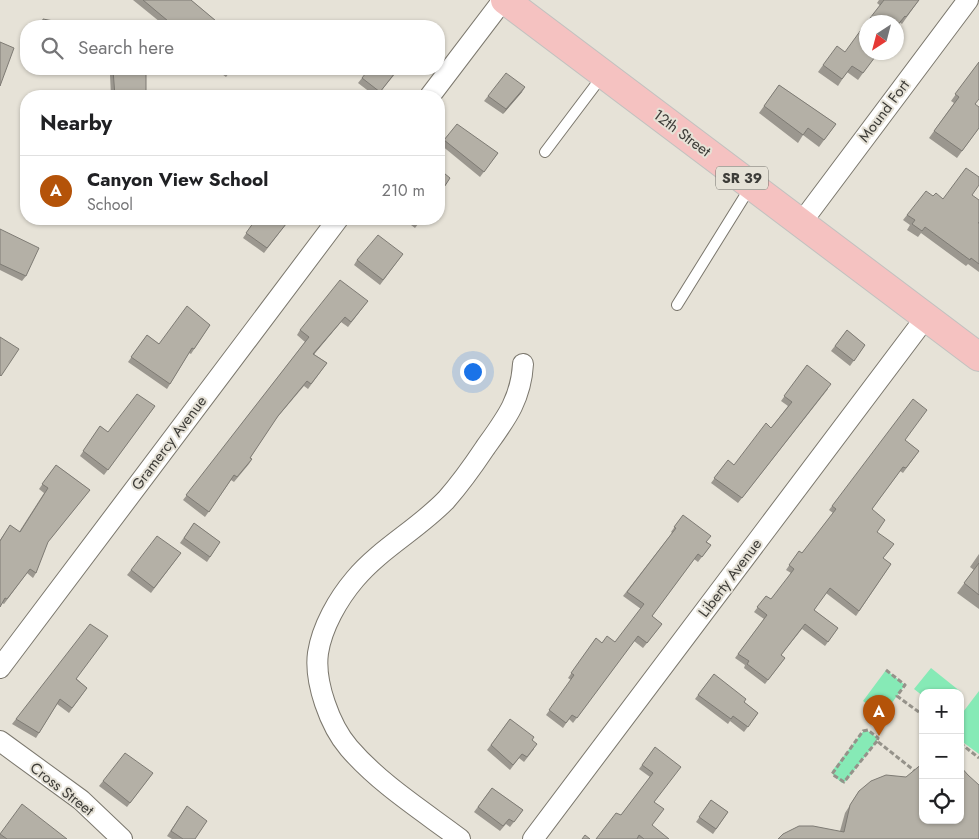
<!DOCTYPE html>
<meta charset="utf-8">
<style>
body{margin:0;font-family:Jost,sans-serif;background:#f2f2f2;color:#202124}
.controls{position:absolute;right:15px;bottom:15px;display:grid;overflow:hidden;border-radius:10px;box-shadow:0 1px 4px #0004}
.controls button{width:45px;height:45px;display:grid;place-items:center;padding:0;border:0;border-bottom:1px solid #e0e0e0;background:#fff;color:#202124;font:25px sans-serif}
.compass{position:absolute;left:859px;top:15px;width:45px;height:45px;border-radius:50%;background:#fff;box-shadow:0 1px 4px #0004;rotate:216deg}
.you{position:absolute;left:472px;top:371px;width:18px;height:18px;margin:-12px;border:4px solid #fff;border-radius:50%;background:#1a73e8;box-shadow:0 0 0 8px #1a73e833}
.badge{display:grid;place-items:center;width:32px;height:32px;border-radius:50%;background:#b45309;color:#fff;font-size:16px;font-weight:700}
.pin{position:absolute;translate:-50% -41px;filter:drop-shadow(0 1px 2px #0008)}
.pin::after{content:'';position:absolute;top:26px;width:18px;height:15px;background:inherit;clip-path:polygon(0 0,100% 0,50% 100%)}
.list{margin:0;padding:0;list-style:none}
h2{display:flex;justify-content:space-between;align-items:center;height:65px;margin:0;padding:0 20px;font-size:21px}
h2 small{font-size:16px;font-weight:400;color:#757577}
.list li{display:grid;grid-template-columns:32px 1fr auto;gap:15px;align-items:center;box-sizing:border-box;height:70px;padding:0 20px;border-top:1px solid #e0e0e0}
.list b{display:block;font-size:19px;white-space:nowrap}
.list p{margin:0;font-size:16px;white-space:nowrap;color:#757577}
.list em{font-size:16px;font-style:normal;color:#757577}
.icon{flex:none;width:28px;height:28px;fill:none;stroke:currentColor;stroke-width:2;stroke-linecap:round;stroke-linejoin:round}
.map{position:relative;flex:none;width:979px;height:839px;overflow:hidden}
.search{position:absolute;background:#fff;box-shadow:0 1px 4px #0004;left:20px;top:20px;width:425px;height:55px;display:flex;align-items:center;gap:12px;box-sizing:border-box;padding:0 18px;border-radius:20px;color:#757577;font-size:19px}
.panel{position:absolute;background:#fff;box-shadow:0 1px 4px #0004;left:20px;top:90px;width:425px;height:135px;border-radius:20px}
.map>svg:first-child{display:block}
.green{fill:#86eab6}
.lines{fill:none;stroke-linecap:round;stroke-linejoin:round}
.lane-casing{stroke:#7b776d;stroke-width:12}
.street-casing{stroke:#7b776d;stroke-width:22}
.primary-casing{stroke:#c1c1bf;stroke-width:30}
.path{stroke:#95928a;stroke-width:3;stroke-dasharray:5 2.5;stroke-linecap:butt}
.lane{stroke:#fff;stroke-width:10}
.street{stroke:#fff;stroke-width:20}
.primary{stroke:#f5c2c1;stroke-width:28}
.wall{fill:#9b978f}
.shaded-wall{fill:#7e7b74}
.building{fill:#b4b0a6;stroke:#7e7b74}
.labels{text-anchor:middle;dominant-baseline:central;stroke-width:4;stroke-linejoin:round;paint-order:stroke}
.shield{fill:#e6e2d7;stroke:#706e68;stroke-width:1}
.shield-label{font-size:14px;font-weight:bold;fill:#3d3c38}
.street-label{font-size:15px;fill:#3d3c38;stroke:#e6e2d7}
</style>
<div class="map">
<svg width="979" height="839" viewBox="0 0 979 839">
<rect width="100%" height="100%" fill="#e6e2d7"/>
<path class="green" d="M931 668 961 692 960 693H923V696L914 689Z
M886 670 905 685 883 715 863 701Z
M979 691V754L960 740V716Z
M865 729 876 737 877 741 846 781 842 783 833 775 832 771Z"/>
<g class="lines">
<defs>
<path id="lane" d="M545 152 603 75
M677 305 751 186"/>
<path id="street" d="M430 96 503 0
M801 223 968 0
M0 668 338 219
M0 741 81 800 122 839
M460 839C423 811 380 784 349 748 330 726 314 682 318 653 322 627 338 599 355 579 380 549 418 529 446 500 460 484 473 466 485 448 505 420 521 400 523 364
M533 839 926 317"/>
<path id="primary" d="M505 0 979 357"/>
</defs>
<use href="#lane" class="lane-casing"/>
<use href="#street" class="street-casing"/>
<use href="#primary" class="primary-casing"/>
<path class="path" d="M886 670 905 685 897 696 923 715
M877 741 844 782 832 774 863 731 868 730 878 738 877 741 916 772
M960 743 979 758"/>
<use href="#lane" class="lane"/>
<use href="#street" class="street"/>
<use href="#primary" class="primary"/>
</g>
<path class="wall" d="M133 0H191L222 26H165Z
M879 0H919L902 24 877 3Z
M845 52H878L858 80 847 72 838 86 818 72 823 65Z
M979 62 975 104 979 128 957 158 929 138 954 103 951 101Z
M215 69H232L226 77Z
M399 69 377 96H375L358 83 362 78Z
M113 70 146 96H111L110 75Z
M779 85 836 124 819 147 803 135 798 143 759 113Z
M522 92 503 114 484 101 488 96Z
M444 140 498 153 480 177 441 145Z
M972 195 979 223V272L968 264 966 266 921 233 918 237 907 230 910 225 903 220 907 215 933 196 943 199Z
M256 219H290L264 253 243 238Z
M403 219H422L415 228Z
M0 229 26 276 22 281 0 270Z
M403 254 380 285 354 265 357 260Z
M368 301 348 327 341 322 314 354 327 363 308 389 304 386 275 420 250 458 252 459 249 464 234 482 231 480 205 517 183 500 305 342 297 335 300 330Z
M210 325 191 354 189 353 167 389 128 362 147 335 159 344Z
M847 330 865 345 850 366 831 351Z
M807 365 828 389 738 503 711 483 728 460 734 465 771 428 788 406 781 401Z
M155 406 104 475 80 456 100 426 108 432Z
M905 440 919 451 903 473 900 471 872 509 883 558 891 564 856 616 826 593 814 610 838 628 825 646 802 629 781 655 785 658 765 684 744 668 745 665 735 658 764 619 754 612 766 596 771 599 788 579 791 573 786 570 799 551 802 553 833 513 829 510 832 506Z
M56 465 90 490 47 543 36 573 33 578 27 573 4 604 2 603 0 607V540L10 525 19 532 44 493 39 489Z
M683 515 707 542 711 545 698 562 694 559 652 616 662 624 643 648 634 641 573 723 569 719 563 728 546 715 571 680 568 678 596 638 602 643 615 642 641 609 623 596 672 533 671 532Z
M194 523 220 542 207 562 180 543Z
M181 553 151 593 127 575 131 570Z
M979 554V609L957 593 974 570 970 567Z
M714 674 744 702 758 713 744 732 730 721 728 724 695 699Z
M77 679 87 688 69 713 57 704 36 738 12 724 16 719Z
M510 719 534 749 524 762 519 758 510 770 487 750Z
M655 747 654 802 652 826 669 839H596L621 815 650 777 639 769Z
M153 773 127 807 99 786 103 781Z
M968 775 979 839H778L840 831 845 813 859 791 906 777Z
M492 788 523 810 510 827 506 824 500 831 474 812Z
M711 800 728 812 713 834 696 822Z
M187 806 195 839H172L167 836Z
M0 834 67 839H0Z"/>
<path class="shaded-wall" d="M525 87 522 92 503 114 506 109Z
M345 317 341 322 310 359 313 354Z"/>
<path class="building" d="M143 0H191L222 26H174Z
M884 0H919L906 17 905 16 896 27V22H867Z
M43 19 80 26H42Z
M866 23V52L878 53 863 73 852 66 842 79 823 65 837 46 845 52Z
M0 42 14 48 0 86Z
M979 62V99L975 104 979 107V128L962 151 934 131 959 97 955 94Z
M146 69V96H115L113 70Z
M225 69H232L229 72Z
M369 69H398L380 92 362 78Z
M506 73 525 87 506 109 488 96Z
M779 85 836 124 824 140 808 128 803 135 764 106Z
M457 124 498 153 484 172 444 140Z
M966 168 979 177V185L972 195 979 200V222L978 223H979V264L971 258 970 260 925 227 922 231 912 224 915 220 907 215 926 191 933 196 936 193 943 199Z
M439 169 450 178 439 195Z
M256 219H290L267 248 246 233Z
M413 219H422L419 223Z
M0 229 39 248 26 276 0 264Z
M378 235 403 254 383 280 357 260Z
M340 280 368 301 351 322 345 317 313 354 327 363 311 384 307 381 278 416 250 458 252 459 237 477 234 475 209 512 186 495 309 337 300 330Z
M187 306 210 325 194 349 192 348 170 384 131 357 147 335 159 344Z
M847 330 865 345 854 361 835 346Z
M0 337 19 349 1 376 0 375Z
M807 365 831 384 742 498 714 478 728 460 734 465 766 423 771 428 792 402 784 396Z
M137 394 155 406 108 470 83 451 100 426 108 432Z
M913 399 927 410 905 440 919 451 906 468 903 467 872 509 885 520 877 532 894 544 883 558 891 564 859 611 830 588 814 610 838 628 828 642 805 624 781 655 785 658 768 680 747 664 749 661 738 654 767 615 757 607 766 596 771 599 788 577 794 569 789 565 799 551 802 553 836 509 832 506Z
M56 465 90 490 48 542 36 573 30 569 7 599 5 598 0 607V541L10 525 20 532 48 488 42 484Z
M683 515 711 536 706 542 711 545 702 557 698 554 652 616 662 624 647 643 638 636 577 718 572 715 566 723 549 710 574 675 571 673 596 638 602 643 607 636 615 642 644 604 627 592 676 528 674 527Z
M194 523 220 542 210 557 184 538Z
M157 536 181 553 154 588 131 570Z
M979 563V595L964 583Z
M90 624 108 636 76 679 87 688 72 708 60 699 39 733 16 719Z
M714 674 746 699 744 702 758 713 748 727 733 716 731 719 698 695Z
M510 719 534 737 532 740 537 744 527 757 522 754 513 765 491 745Z
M655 747 681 767 654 802 664 809 652 825 669 839H644L639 835 637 839H596L616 813 621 815 653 773 642 765Z
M125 753 153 773 130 803 103 781Z
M923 763V820H960V766L968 775 979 785V839H778L783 834 799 826H813L844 832 850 805 859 791 871 781 886 775 906 777Z
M492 788 523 810 514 822 509 819 503 826 478 807Z
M711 800 728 812 716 829 699 817Z
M22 804 67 839H7L0 834Z
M187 806 207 821 195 839H183L171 831Z
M585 835 590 839H582Z"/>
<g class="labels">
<rect class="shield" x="716" y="166.5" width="52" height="23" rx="4"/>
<g class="shield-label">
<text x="742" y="178">SR 39</text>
</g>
<g class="street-label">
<text transform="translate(884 111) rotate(-53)">Mound Fort</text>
<text transform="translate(682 133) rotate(37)">12th Street</text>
<text transform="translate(169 443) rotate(-53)">Gramercy Avenue</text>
<text transform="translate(730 578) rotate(-53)">Liberty Avenue</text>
<text transform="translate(62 789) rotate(38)">Cross Street</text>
</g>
</g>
</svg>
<div class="controls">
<button>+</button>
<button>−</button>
<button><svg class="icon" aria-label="locate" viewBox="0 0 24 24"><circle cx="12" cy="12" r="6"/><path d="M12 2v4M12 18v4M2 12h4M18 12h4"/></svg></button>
</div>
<svg class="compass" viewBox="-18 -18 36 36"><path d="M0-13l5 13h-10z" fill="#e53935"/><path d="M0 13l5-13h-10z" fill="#757577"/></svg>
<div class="you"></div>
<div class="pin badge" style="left:879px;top:736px">A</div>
<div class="search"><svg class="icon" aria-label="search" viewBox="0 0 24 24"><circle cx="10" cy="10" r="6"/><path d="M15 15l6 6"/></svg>Search here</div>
<section class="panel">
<h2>Nearby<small></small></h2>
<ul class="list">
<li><span class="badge">A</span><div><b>Canyon View School</b><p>School</p></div><em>210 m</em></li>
</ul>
</section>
</div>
